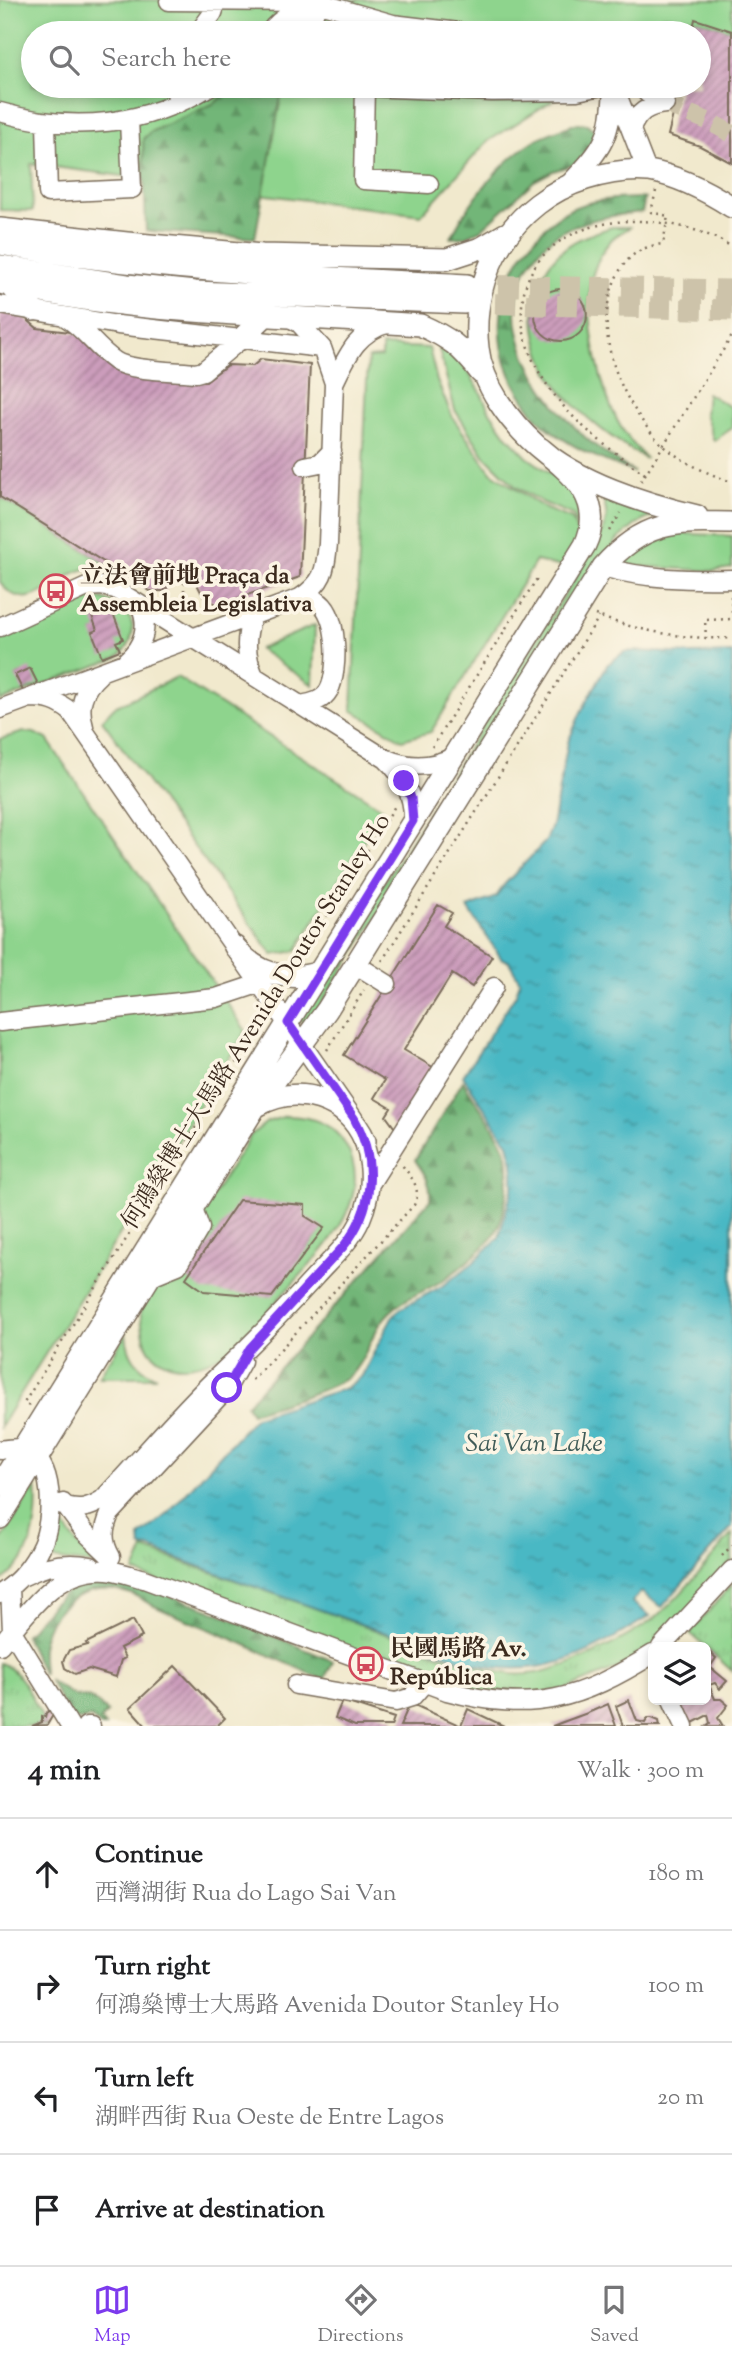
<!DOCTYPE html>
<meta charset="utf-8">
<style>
body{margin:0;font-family:"Sorts Mill Goudy","Noto Serif SC",serif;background:#f6f6f6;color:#202124}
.controls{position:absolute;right:21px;bottom:21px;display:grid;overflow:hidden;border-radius:10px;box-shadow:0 4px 10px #0003}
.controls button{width:63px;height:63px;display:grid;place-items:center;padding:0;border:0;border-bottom:2px solid #e0e0e0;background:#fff;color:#202124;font:35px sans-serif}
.stop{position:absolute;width:21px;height:21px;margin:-16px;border:5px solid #7c3aed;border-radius:50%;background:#fff}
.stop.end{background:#7c3aed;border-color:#fff;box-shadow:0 2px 7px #0008}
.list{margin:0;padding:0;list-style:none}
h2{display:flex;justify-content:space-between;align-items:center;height:91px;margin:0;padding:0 28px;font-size:30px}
h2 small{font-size:23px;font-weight:400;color:#757577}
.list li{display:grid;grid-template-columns:46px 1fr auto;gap:21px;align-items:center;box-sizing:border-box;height:112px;padding:0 28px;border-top:2px solid #e0e0e0}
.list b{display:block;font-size:26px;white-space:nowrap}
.list p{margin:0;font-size:23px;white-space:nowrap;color:#757577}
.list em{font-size:23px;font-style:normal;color:#757577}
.icon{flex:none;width:38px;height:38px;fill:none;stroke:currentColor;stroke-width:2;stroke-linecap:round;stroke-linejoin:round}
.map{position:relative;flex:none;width:732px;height:1726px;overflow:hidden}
.search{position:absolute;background:#fff;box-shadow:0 4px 10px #0003;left:21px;right:21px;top:21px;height:77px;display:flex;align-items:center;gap:18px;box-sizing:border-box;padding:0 24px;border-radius:38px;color:#757577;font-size:26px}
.sheet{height:539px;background:#fff}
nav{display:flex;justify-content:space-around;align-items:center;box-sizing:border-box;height:98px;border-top:2px solid #e0e0e0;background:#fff;font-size:19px;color:#757577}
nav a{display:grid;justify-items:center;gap:4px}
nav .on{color:#7c3aed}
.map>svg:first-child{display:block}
.grass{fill:#8ed48d;stroke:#647f56;stroke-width:2}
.forest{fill:url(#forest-firs);stroke:#56704b;stroke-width:2}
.park{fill:url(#park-tufts);stroke:#647f56;stroke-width:2}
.water{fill:url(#water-ripples);stroke:#427171;stroke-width:2}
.building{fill:url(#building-hatch)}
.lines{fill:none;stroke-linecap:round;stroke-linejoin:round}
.minor-tunnel{stroke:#cdc3aa;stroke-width:18;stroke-dasharray:18 9;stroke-linecap:butt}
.major-tunnel{stroke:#cdc3aa;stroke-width:21;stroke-dasharray:21 10;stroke-linecap:butt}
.minor-casing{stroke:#7b6d5b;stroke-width:21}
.major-casing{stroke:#7b6d5b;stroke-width:24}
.path{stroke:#7b6d5b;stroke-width:2.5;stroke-dasharray:2 5;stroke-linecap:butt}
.minor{stroke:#fff;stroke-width:18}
.major{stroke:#fff;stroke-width:21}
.route{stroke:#7c3aed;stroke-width:9}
.labels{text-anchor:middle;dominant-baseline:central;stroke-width:7;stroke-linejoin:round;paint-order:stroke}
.poi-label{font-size:24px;font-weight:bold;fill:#3b2a1e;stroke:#fcf5e5;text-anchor:start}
.street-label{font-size:24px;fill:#3b2a1e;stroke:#fcf5e5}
.water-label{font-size:26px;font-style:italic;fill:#405c58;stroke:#fcf5e5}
</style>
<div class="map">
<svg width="732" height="1726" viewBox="0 0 732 1726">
<defs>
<pattern id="forest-firs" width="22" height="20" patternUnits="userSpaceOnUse" patternTransform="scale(1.75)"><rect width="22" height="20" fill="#72b678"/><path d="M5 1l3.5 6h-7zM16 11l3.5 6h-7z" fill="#5f9462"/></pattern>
<pattern id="park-tufts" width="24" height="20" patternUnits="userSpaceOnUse" patternTransform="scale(1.75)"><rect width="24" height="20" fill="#8ed48d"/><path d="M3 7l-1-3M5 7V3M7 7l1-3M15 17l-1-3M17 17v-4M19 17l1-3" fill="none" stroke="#7bb679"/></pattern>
<pattern id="water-ripples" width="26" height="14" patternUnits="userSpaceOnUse" patternTransform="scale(1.75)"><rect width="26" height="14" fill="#4ab8c4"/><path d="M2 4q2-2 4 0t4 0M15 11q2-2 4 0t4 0" fill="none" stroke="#3f969f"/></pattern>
<pattern id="building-hatch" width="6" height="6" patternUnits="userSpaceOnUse" patternTransform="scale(1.75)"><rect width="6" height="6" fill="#cc9dbc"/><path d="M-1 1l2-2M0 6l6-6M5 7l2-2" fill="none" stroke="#a78098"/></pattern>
</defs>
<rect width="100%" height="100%" fill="#fcf5e5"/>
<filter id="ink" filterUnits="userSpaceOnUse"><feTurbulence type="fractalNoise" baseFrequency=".0143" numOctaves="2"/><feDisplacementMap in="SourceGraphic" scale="14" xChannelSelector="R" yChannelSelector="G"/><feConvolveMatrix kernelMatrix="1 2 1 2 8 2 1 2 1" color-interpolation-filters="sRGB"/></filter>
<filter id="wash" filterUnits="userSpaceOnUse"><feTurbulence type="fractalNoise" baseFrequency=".00686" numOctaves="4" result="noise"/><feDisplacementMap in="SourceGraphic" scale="28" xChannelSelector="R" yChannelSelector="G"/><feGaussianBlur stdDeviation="1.57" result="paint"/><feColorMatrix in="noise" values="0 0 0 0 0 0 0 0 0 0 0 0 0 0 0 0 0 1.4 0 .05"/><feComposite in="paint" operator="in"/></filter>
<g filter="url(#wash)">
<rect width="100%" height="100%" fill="#f1e9cd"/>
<path class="grass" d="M0 0H732V31L695 19 663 16 667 26 655 33H33V86H575L487 142 421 215 31 164 33 211 0 210Z
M612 227H631C625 230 617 234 612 239 600 252 590 275 590 293 588 332 600 386 617 420 624 435 636 447 646 459 614 440 584 419 560 389 529 348 521 284 564 249 578 237 595 233 612 227Z
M436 338 461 361 479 389 489 410 507 436 527 457 567 485 583 511 582 534 573 515 544 503 515 486 484 455 455 410Z
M382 346 429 348 437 381 453 418 491 472 546 509 572 519 582 543 567 568 536 561 431 732 402 740 352 710 368 358 382 357Z
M707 393 732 408V428L714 441 705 414Z
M600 491 655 515 638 523 617 540 313 1017 304 1026 300 1017 594 548C607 524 611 518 600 491Z
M0 497 127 577C115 573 98 566 85 569 54 577 28 620 0 582Z
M673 533 732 536V568L714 571 619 565 652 539Z
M103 599C109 602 117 605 123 610 140 624 132 647 117 658L0 701V639L88 600Z
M315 625 313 685 259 649Z
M177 677 383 809 296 951 273 955 102 720 114 707Z
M24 732 34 733 47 739 246 1031 0 1427V739Z
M286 1116C310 1116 332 1122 345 1144 379 1200 318 1256 283 1294 269 1309 249 1337 232 1348 208 1365 173 1377 150 1351 143 1343 142 1322 140 1311L251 1135 267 1122Z
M126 1334C128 1356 136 1367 156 1377H99Z
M36 1485C39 1523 33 1560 0 1582V1542Z
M62 1522 76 1543 98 1565 51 1559 58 1543Z"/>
<path class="forest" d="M235 86H283L255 238 146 231 143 139 150 132 215 103Z
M578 123 587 124 597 133V140L577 164 553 171 534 181 481 230 465 237 451 238C467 203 503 159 537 139 550 132 564 128 578 123Z
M645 198 642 212C614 215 585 219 560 233 549 239 539 250 533 259 489 320 539 395 586 438 601 451 618 462 634 472 601 460 568 447 541 422 535 416 530 408 525 401 488 349 494 281 538 235 547 225 559 215 571 209 593 198 621 199 645 198Z
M463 1081C476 1104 495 1125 505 1149 512 1169 506 1214 496 1232 487 1247 459 1269 445 1279 427 1291 405 1297 390 1312 373 1328 369 1353 354 1371 337 1390 278 1404 251 1413L246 1405 430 1200C432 1183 424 1173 415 1160Z
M100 1580H123L206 1608 333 1661 324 1680C280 1660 236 1640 192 1622 178 1616 165 1611 152 1605 144 1601 137 1595 128 1593 89 1580 47 1605 42 1648 41 1656 43 1666 43 1674L25 1636C49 1609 62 1585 100 1580Z
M50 1681 75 1696 89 1698 96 1702 108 1712 100 1720 105 1726H101L91 1718 81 1720 70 1718Z"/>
<path class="park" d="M732 1534V1561L649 1656 536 1701 445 1688 134 1572 144 1549C220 1575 295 1600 370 1628 416 1645 462 1667 511 1674 553 1679 629 1639 661 1613 686 1591 710 1559 732 1534Z
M732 1584V1671L690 1633Z
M0 1663C22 1669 36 1707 47 1726H0Z"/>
<path class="water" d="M638 651 691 654 732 653V1527L662 1607 641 1592 632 1602 650 1616C589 1654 545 1681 471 1663L244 1583 150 1548 141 1547 140 1536 166 1515 255 1417 346 1388 362 1376 392 1317 400 1309 444 1285 474 1262 499 1237 513 1186V1163L508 1144 463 1076 516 994 520 981 509 962 501 958 468 908 496 897 504 885 546 841 552 826 568 742 581 712 607 665 624 652Z"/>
<g id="blocks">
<path class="building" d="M695 19 732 31V163L700 146 668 135 680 86H699V33H692Z
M535 315a26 26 0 1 1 52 0a26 26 0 1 1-52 0Z
M0 313 24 317 37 328 78 333 126 372 206 381 227 365 253 366 261 359 310 365 300 577 218 605 206 599 202 594 198 586 196 566H173V579L169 586 164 591H150L0 497Z
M111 608 123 639 116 642 120 650 102 657 92 632 97 630 92 616Z
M30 668 38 684 23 691 15 675Z
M438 905 452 913 444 926 492 956 472 987 452 974 404 1050 436 1069 397 1131 386 1116 391 1108 374 1098 385 1080 344 1055Z
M239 1200 305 1205V1216L324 1228 272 1297 204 1291 186 1278Z
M133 1620 142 1637 120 1648 125 1658 121 1660 116 1677 89 1669 75 1674 65 1668 63 1661 69 1650 88 1645 86 1643Z
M706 1649 716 1658 710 1667 727 1681 720 1689 715 1683 709 1685 715 1699H721L728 1705 718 1718 723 1726H706L710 1723 708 1715 687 1726 679 1700H706Z
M175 1666 225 1718 217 1726H146L130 1708Z
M629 1700 637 1721 645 1723 648 1718H652L659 1721 660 1726H623L616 1706Z
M342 1701 394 1718 391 1726H355L335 1718Z
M410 1703 461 1726 468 1709 504 1726H400Z
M608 1704 616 1726H552L590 1712Z
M50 1710 53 1715 47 1725 32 1726 42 1722V1716L45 1717 46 1713Z"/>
</g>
</g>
<g filter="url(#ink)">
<use href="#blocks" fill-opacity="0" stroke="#7b6d5b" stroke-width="2"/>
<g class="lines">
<path class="minor-tunnel" d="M665 104 708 121 732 134"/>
<path class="major-tunnel" d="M467 285 732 290
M464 303 732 310"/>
<defs>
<path id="minor" d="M169 1 316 2 393 24
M384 23 467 33
M198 33 213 13 217 1
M269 33C281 16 294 11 314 14
M176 86 177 104
M642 86 647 93 665 104
M615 89 647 171
M0 112C72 133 146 126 210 86
M46 123 48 193 132 189 129 119
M631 129C638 112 647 106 665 104
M570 183C605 146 611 137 613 86
M429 184 363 180 365 87 492 92 577 91 602 86
M0 305 118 325 322 348
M65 317C84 328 96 348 115 361 129 371 177 371 196 373L203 371 241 339
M334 383C348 354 357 332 389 323
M305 466 320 463 332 451
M603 567C644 579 689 580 732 579
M300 598C305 599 313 599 317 601 339 612 339 671 329 690 323 701 312 703 301 705
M252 616C245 639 245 654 254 676
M0 627 87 587 101 586 115 589 386 759C404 776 414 796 413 821
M126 661C143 647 150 626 140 605
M30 698C47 698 58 701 71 712L353 1118C371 1149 376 1185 361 1219 351 1242 331 1259 315 1277 283 1312 252 1344 218 1376 177 1415 141 1459 102 1500 89 1508 80 1510 65 1506
M0 709 300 598C324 582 325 571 328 544L334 383 322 348 299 323 290 318
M84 727C78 706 82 690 99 675
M387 759C409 768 431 768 453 757
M355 964 387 984
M0 1022 216 998 261 983
M370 1184 494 987
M151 1276 178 1265 200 1228 193 1208
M0 1450C6 1449 16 1447 22 1449 57 1458 53 1520 42 1545 33 1565 19 1582 0 1594
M63 1503 84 1531 109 1555
M111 1557C102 1541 103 1530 110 1514L227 1388 242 1361
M24 1576C45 1565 67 1561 91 1566
M10 1588 12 1631 70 1726
M0 1645C29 1612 57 1566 107 1570 119 1571 132 1576 144 1579L447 1691C534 1714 579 1700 653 1654
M661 1647 732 1570
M296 1685 396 1702 412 1697 425 1682
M672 1700 684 1726
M86 1726H91"/>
<path id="major" d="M0 229 127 243 262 255 447 259 481 248 505 234
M0 244C155 272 311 277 467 285
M0 266 127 285 195 292 464 303
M0 283C137 316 280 314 420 325 450 338 461 347 481 373
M10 285 33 310
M241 339 265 316
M697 516C646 504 577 482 537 446 510 422 482 385 478 348 469 273 514 201 586 179 606 173 628 169 649 171 679 176 707 191 732 207
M235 947C255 973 288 983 319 972
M257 1106C297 1083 347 1098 365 1141
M0 1485 585 545C606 500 572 474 540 448
M0 1518 254 1109 327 1010 603 567C643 522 673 521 730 523"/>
</defs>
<use href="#minor" class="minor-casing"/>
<use href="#major" class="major-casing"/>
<path class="path" d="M656 191 651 212 668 216 663 244C641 246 626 257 617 276 591 329 618 394 654 436 673 458 705 473 732 482
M645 474C612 451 577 426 553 393 491 312 524 226 629 221 663 220 704 229 732 247
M641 481 732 336
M609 531 621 513
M731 596 732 614
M184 612V566
M595 615C638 631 687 640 732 638
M706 639 705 620 732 619
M432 747 536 580 541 583
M301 958 395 806
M382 961 599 617
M327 1050 364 990
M252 1380 414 1205C422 1189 412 1178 402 1165
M29 1406 24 1403 264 1018
M722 1556 732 1545"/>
<use href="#minor" class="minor"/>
<use href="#major" class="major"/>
</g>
</g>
<g class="lines" filter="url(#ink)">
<path class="route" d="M227 1388 250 1348 343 1247C374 1209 378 1161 354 1118L288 1023 413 821 411 798 404 781"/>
</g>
<defs>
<symbol id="bus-ring" viewBox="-11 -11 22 22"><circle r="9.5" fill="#fcf5e5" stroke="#d1495b" stroke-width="1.5"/><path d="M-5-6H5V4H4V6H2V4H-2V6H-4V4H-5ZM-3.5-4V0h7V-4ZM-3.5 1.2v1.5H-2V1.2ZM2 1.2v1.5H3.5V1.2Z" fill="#d1495b"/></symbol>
</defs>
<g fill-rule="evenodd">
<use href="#bus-ring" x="37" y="572" width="38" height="38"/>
<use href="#bus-ring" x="347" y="1645" width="38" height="38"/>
</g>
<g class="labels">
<g class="poi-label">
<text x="80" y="577">立法會前地 Praça da<tspan x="80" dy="28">Assembleia Legislativa</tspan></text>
<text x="390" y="1650">民國馬路 Av.<tspan x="390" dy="28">República</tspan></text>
</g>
<g class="street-label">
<text transform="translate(257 1022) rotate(-58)">何鴻燊博士大馬路 Avenida Doutor Stanley Ho</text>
</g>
<g class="water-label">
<text x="534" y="1444">Sai Van Lake</text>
</g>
</g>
</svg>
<div class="controls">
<button><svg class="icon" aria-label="layers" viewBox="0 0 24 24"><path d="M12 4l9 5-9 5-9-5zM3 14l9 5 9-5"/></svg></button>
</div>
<div class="stop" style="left:227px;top:1388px"></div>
<div class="stop end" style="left:404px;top:781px"></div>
<div class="search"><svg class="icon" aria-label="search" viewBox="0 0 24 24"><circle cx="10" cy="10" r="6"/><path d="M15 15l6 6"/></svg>Search here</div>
</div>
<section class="sheet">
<h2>4 min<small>Walk · 300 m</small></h2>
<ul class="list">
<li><svg class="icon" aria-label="ahead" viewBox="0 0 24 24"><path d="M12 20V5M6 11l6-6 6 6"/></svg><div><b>Continue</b><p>西灣湖街 Rua do Lago Sai Van</p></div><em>180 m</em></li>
<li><svg class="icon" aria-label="right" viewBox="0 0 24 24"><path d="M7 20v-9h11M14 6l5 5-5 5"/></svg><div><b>Turn right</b><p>何鴻燊博士大馬路 Avenida Doutor Stanley Ho</p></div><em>100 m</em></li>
<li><svg class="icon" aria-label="left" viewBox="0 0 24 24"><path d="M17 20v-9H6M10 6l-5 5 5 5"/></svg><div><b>Turn left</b><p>湖畔西街 Rua Oeste de Entre Lagos</p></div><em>20 m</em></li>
<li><svg class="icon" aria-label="arrive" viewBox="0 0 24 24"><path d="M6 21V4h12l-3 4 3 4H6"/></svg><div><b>Arrive at destination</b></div></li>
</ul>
</section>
<nav>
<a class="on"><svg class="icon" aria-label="map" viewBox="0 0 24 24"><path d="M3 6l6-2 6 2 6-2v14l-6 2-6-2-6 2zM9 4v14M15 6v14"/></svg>Map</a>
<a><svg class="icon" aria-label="directions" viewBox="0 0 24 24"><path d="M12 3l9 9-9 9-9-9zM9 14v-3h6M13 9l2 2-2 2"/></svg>Directions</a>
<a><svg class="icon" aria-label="saved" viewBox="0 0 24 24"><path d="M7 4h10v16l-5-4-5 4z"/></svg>Saved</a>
</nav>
